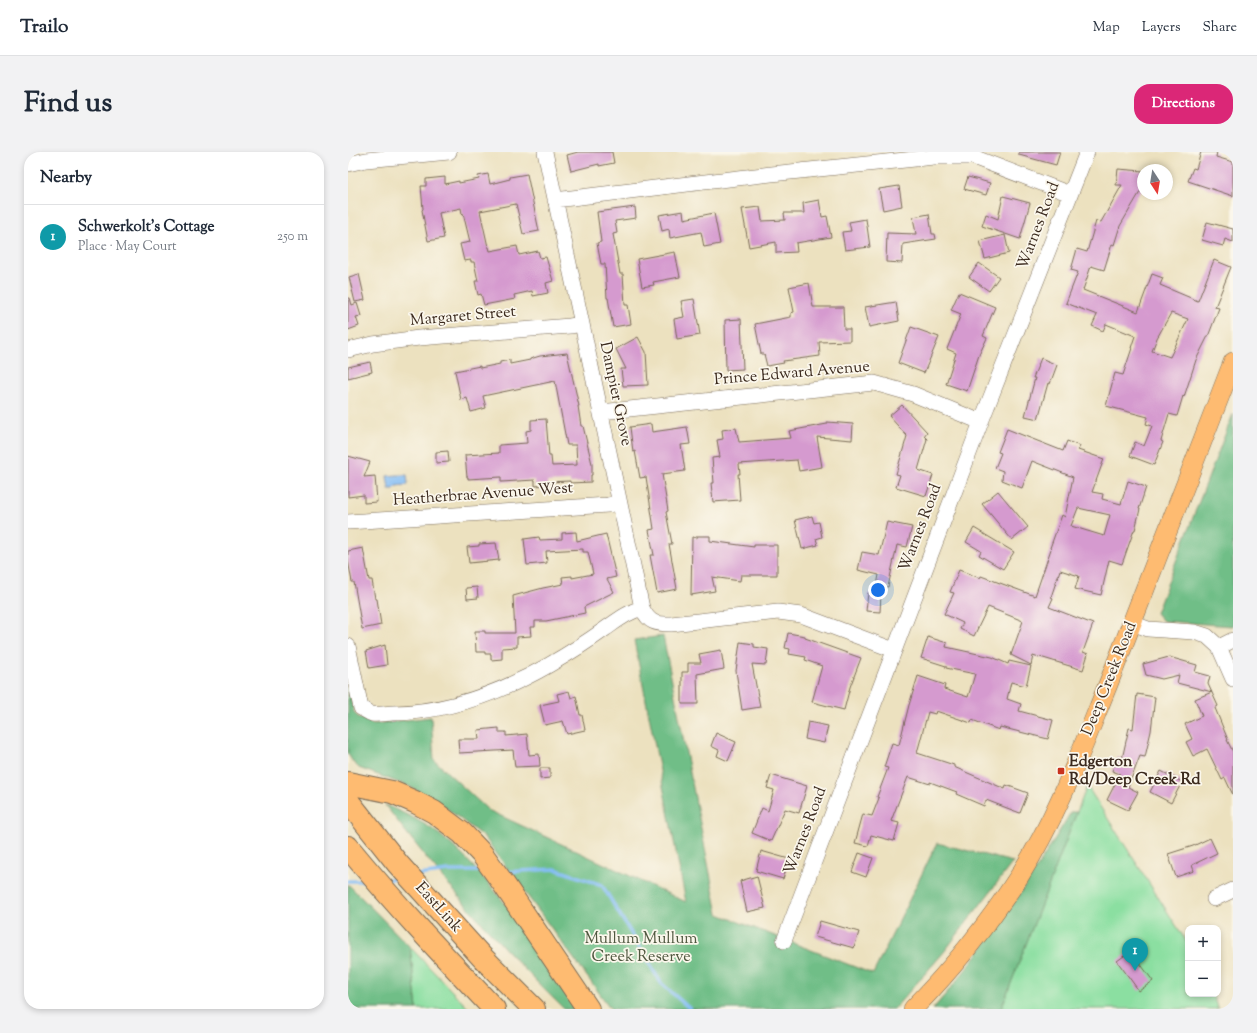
<!DOCTYPE html>
<meta charset="utf-8">
<style>
body{margin:0;font-family:"Sorts Mill Goudy",serif;background:#f2f2f3;color:#1f2937}
.controls{position:absolute;right:12px;bottom:12px;display:grid;overflow:hidden;border-radius:8px;box-shadow:0 2px 6px #0003}
.controls button{width:36px;height:36px;display:grid;place-items:center;padding:0;border:0;border-bottom:1px solid #e0e1e3;background:#fff;color:#1f2937;font:20px sans-serif}
.compass{position:absolute;left:789px;top:12px;width:36px;height:36px;border-radius:50%;background:#fff;box-shadow:0 2px 6px #0003;rotate:168deg}
.you{position:absolute;left:530px;top:438px;width:14px;height:14px;margin:-10px;border:3px solid #fff;border-radius:50%;background:#1a73e8;box-shadow:0 0 0 6px #1a73e833}
.badge{display:grid;place-items:center;width:26px;height:26px;border-radius:50%;background:#db2777;color:#fff;font-size:13px;font-weight:700}
.pin{position:absolute;translate:-50% -33px;filter:drop-shadow(0 1px 2px #0008)}
.pin::after{content:'';position:absolute;top:21px;width:14px;height:12px;background:inherit;clip-path:polygon(0 0,100% 0,50% 100%)}
.list{margin:0;padding:0;list-style:none}
h2{display:flex;justify-content:space-between;align-items:center;height:52px;margin:0;padding:0 16px;font-size:17px}
h2 small{font-size:13px;font-weight:400;color:#747a83}
.list li{display:grid;grid-template-columns:26px 1fr auto;gap:12px;align-items:center;box-sizing:border-box;height:64px;padding:0 16px;border-top:1px solid #e0e1e3}
.list b{display:block;font-size:15px;white-space:nowrap}
.list p{margin:0;font-size:13px;white-space:nowrap;color:#747a83}
.list em{font-size:13px;font-style:normal;color:#747a83}
.map{position:relative;flex:none;width:885px;height:857px;overflow:hidden;border-radius:16px}
header{display:flex;align-items:center;gap:24px;box-sizing:border-box;height:56px;padding:0 20px;background:#fff;border-bottom:1px solid #e0e1e3}
header strong{font-size:19px}
nav{display:flex;gap:22px;margin-inline-start:auto;font-size:14px}
.intro{display:flex;align-items:center;justify-content:space-between;box-sizing:border-box;height:96px;padding:0 24px}
h1{margin:0;font-size:28px}
.button{padding:10px 18px;border-radius:16px;background:#db2777;color:#fff;font-size:14px;font-weight:700}
main{display:flex;gap:24px;padding:0 24px}
aside{flex:1;background:#fff;border-radius:16px;box-shadow:0 2px 6px #0003}
.map>svg:first-child{display:block}
.green{fill:#8bdfa1;stroke:#638460}
.forest{fill:#70be87;stroke:#567452}
.water{fill:#84bdf5;stroke:#60748a}
.lines{fill:none;stroke-linecap:round;stroke-linejoin:round}
.stream{stroke:#84bdf5;stroke-width:3.5}
.building{fill:#d59acf;fill-rule:evenodd}
.minor-casing{stroke:#796a56;stroke-width:16}
.major-casing{stroke:#796a56;stroke-width:20}
.highway-casing{stroke:#796a56;stroke-width:24}
.minor{stroke:#fff;stroke-width:15}
.major{stroke:#febb71;stroke-width:19}
.highway{stroke:#febb71;stroke-width:22}
.poi-dot{fill:#c8321e;stroke:#fbf7ec;stroke-width:1.5}
.labels{text-anchor:middle;dominant-baseline:central;stroke-width:3.5;stroke-linejoin:round;paint-order:stroke}
.street-label{font-size:16px;fill:#3b2a1e;stroke:#fbf7ec}
.poi-label{font-size:16px;font-weight:bold;fill:#3b2a1e;stroke:#fbf7ec;text-anchor:start}
.park-label{font-size:16px;fill:#4f573f;stroke:#fbf7ec}
</style>
<header>
<strong>Trailo</strong>
<nav><a>Map</a><a>Layers</a><a>Share</a></nav>
</header>
<div class="intro"><h1>Find us</h1><a class="button">Directions</a></div>
<main>
<aside>
<h2>Nearby<small></small></h2>
<ul class="list">
<li><span class="badge" style="background:#0f9aa8">1</span><div><b>Schwerkolt's Cottage</b><p>Place · May Court</p></div><em>250 m</em></li>
</ul>
</aside>
<div class="map">
<svg width="885" height="857" viewBox="0 0 885 857">
<rect width="100%" height="100%" fill="#fbf7ec"/>
<filter id="ink" filterUnits="userSpaceOnUse"><feTurbulence type="fractalNoise" baseFrequency=".025" numOctaves="2"/><feDisplacementMap in="SourceGraphic" scale="8" xChannelSelector="R" yChannelSelector="G"/><feConvolveMatrix kernelMatrix="1 2 1 2 8 2 1 2 1" color-interpolation-filters="sRGB"/></filter>
<filter id="wash" filterUnits="userSpaceOnUse"><feTurbulence type="fractalNoise" baseFrequency=".012" numOctaves="4" result="noise"/><feDisplacementMap in="SourceGraphic" scale="16" xChannelSelector="R" yChannelSelector="G"/><feGaussianBlur stdDeviation="0.9" result="paint"/><feColorMatrix in="noise" values="0 0 0 0 0 0 0 0 0 0 0 0 0 0 0 0 0 1.4 0 .05"/><feComposite in="paint" operator="in"/></filter>
<g filter="url(#wash)">
<rect width="100%" height="100%" fill="#ece1bf"/>
<path class="green" d="M739 634 840 792V842H864L870 857H653Z
M62 795 121 857H69Z"/>
<path class="forest" d="M885 262V474L815 469 808 461Z
M315 484 370 762 525 822 589 691 665 710 596 800 546 857H263L137 686 88 648 60 634 11 616 5 610 0 602V535L6 560 10 565 25 572 83 565 86 608 140 658 338 750 286 488Z
M37 653C56 661 76 670 92 683 147 728 192 800 233 857H216C151 794 92 725 37 653Z
M723 660H729L653 857H585C638 797 682 729 723 660Z
M0 732 62 795 69 857H0Z"/>
<path class="water" d="M49 323H59L60 333 48 334 46 337H41L39 324Z"/>
<g class="lines">
<path class="stream" d="M156 720 207 717 254 733 313 831 342 857
M71 723 100 719H136
M37 728 53 726
M0 729H19"/>
</g>
<g id="blocks">
<path class="building" d="M230 0H264L266 11 251 14V12L223 19 219 3Z
M671 0H712L708 13 671 3Z
M853 0H869L868 5 885 10V44L840 29 845 16 848 17Z
M770 17 795 19V35L772 74 766 93 764 92 756 118 743 114 735 138 790 160 804 122 815 126 812 133 850 149 866 108 883 115 867 155 871 156 861 182 848 208 836 245 835 244 829 264 821 262 813 289 815 290 806 313 782 304 787 290 796 294 804 274 798 272 800 265 758 254 767 221 775 223 784 196H783L787 184 758 172 755 179 744 174 749 163 718 151 730 120 723 118 729 97 739 100 748 69 753 70 774 33H768ZM823 161 840 167 822 205 804 199 809 186Z
M140 22 142 32 162 27V25L179 22 191 79 175 82 168 52 132 59 140 95H141L142 99 169 94 171 103 190 99 192 106 198 105 205 129 198 131 200 141 185 144 184 139 166 143 167 147 136 153 133 142 130 143 127 129H130L126 110H123V108L116 109 112 92 122 90 115 61 114 62 113 56 91 61 96 86 80 89 74 58 75 57 73 34H78V27L97 25V32L111 29V31L131 27 130 24Z
M620 25 642 31 638 43 616 37Z
M551 34 554 54 535 58 531 37Z
M655 44 682 51 672 87 634 74 638 62 650 67Z
M471 48 474 65 479 64 483 85 448 91 449 100 428 101V90L401 95 394 57 412 55 414 69 437 68 436 61H456L455 51Z
M287 55 288 66 267 69 269 81 265 82 272 122H275L277 153H280L283 172 265 175 260 146H259L257 112H253L249 91 253 90 249 60Z
M335 59 336 67 366 61 372 92 356 95 353 80 322 86 321 77 314 79 311 63Z
M581 62 584 82H587L588 87 555 92 554 111 538 110 539 81 568 82 565 65Z
M518 67 522 95 497 98 494 80 503 79 501 70Z
M859 70 885 77V90L877 87 875 94 854 88Z
M657 83 661 101 637 107 632 89Z
M327 100 332 125 305 130 306 133 294 135 289 107Z
M631 111 651 125 641 139 621 125Z
M11 122 17 148 7 150 1 125Z
M461 131 465 155H495L496 177H502V189L471 190 472 204 435 209 436 211 419 214 416 202H413L407 172 443 165V161L446 160 441 135Z
M611 140 647 155 635 184 639 186 631 203 619 239 598 232 608 201 599 197 613 162 603 158Z
M0 146H2L4 153 9 151 13 164 8 165 11 174 0 178Z
M346 147 352 183 329 187 326 167 336 165 333 149Z
M548 150 551 169 521 175 517 155Z
M393 167 395 217 378 218 377 168Z
M563 175 591 185 576 221 550 211Z
M290 185 298 200 300 233 275 234 273 217H278L268 197Z
M219 201 231 254H230L233 274H235L244 312V323H243V330L222 331V329L199 330 200 333 187 334V328L153 330V325L120 327V325H119L117 303 151 301V293L179 291 178 279 183 278V268L198 267 201 304H203L204 314 229 313 228 293H219L207 229 135 244 138 256 123 260 119 246 113 248 107 219 132 214V216L152 212V210L162 208V212L182 208V207L192 204Z
M693 206 709 213 702 232 700 231 690 267 677 264 687 226H685Z
M22 210 24 220 0 226V215Z
M554 253 579 280 576 284 579 287 570 318 585 323 578 344 548 335 552 323 548 322 559 284 541 264Z
M479 270 505 272 504 288 469 285 474 315 451 319 449 308 391 312 392 322H390L392 348 365 350 363 331H366L364 306 372 305 369 288 375 287 374 278 388 276 391 290 443 286 441 279 479 272Z
M303 272 304 280 339 275 342 292 333 293 337 319 314 322 320 359 318 360 324 392H321L329 437 309 441 302 403H306L301 378 306 377 298 325 292 326 287 299 285 300 282 275Z
M659 277 715 299 719 289 732 294 730 298 756 307 744 340 755 342 754 347 773 352 780 329 798 335 791 357H792L787 378H786L774 412 761 408 753 443 727 437 731 424 712 418 703 445 705 446 701 455 745 472 735 500 740 502 735 518 692 505 691 506 685 504 683 513 663 503 675 469 640 455 626 484 612 477 615 471 596 462 606 441 602 440 611 418 632 426 633 424 687 444 703 397 702 396 714 363 717 365 725 325 684 309 674 336 654 328 655 319 647 316 653 301 650 300ZM730 356 762 363 756 384 723 374Z
M100 299 101 310 88 311V300Z
M0 304 22 310 16 325 27 324 29 350 16 351V343L0 345Z
M650 339 680 375 664 388 634 352Z
M464 364 466 371 471 370 474 385 468 387 470 393 454 397 447 368Z
M539 370 564 375 559 395 549 393 540 435 529 433 531 423 510 418 514 400 531 403Z
M626 376 666 400 655 417 631 403 633 399 618 390Z
M228 380 229 389 258 382 268 425 259 427 266 440 236 455 237 461 198 469H187V475H182L183 484 169 485V495L154 496V507L143 508V502H137V500H128L127 479H137V481H167L165 444 195 436 215 432 214 425 224 424V426L245 422 240 400H235V397L198 399 199 411 179 413 176 387 191 385 192 388 214 387V381Z
M349 384H362V389L406 395V393H429V423H393L392 429 364 425 367 439 343 443 344 385 349 386Z
M148 391 151 408 121 411 119 395 131 394V392Z
M15 396 21 428H24L27 447H29L33 473 14 477 6 430H4L0 408V399Z
M129 435 130 446 119 447 118 436Z
M520 441 533 442 532 460 518 459Z
M440 481 457 484V486L513 506 502 535 496 558 464 550 474 514 457 508 458 505 441 502 442 497 437 496Z
M580 485 599 491 598 495 644 505 660 512 661 509 683 514 678 534 663 530 659 547 673 552 671 559 705 568 700 587 652 575 651 578 624 568 623 571 588 559 587 562 580 560 569 601 606 613V615L657 637 658 633 680 641 672 661 638 648 636 654 608 642 609 640 582 630V632L560 625 543 669 551 671 546 689 523 683 520 694 507 691 515 662 524 664 531 646 529 645 540 616 536 615 544 591 551 593 561 553 570 524 597 533 596 537 620 545 627 522 598 516V514L573 506Z
M392 490 406 492V495L420 497 418 513 404 512 412 555 394 558 388 519Z
M37 493 39 513 21 516 18 499Z
M373 498 376 517 349 522 350 552H334V520H340V511H353L351 502Z
M821 505 849 513 847 520 862 524 860 532 870 554 867 556 880 588H879L885 600V643L877 626 874 628 859 597 845 604 838 590 844 587 837 572 854 564 847 547 864 540 829 531 831 523 814 527 798 523 795 512Z
M221 539 223 546 228 544 232 563H234L237 578 219 582 215 569 197 573 192 553 211 549 209 542Z
M789 542 807 545 803 579 797 605 792 604 780 635 790 640 780 658 759 648 772 622 764 619 770 605 774 607 781 576 785 577Z
M460 570 480 574 476 591 457 587Z
M151 576V580H158V584L179 582 181 603 191 602 192 614 167 615 165 598 111 601 110 587H131L130 578Z
M368 581 388 590 380 609 369 604 371 598 363 594Z
M192 616H202V626L192 627Z
M813 619 834 630 823 651 802 640Z
M423 623 459 634 451 661 437 657 423 689 404 681 414 656 420 659 426 638 419 636Z
M862 686 869 701 844 713 846 719 828 725 820 702 845 694Z
M413 699 441 707 435 727 408 719Z
M511 701 525 706 518 725 504 720Z
M409 724 417 756 399 760 392 729Z
M472 769 511 780 506 796 467 785Z
M783 799 805 829 791 839 769 809Z"/>
</g>
</g>
<g filter="url(#ink)">
<use href="#blocks" fill-opacity="0" stroke="#796a56" stroke-width="1"/>
<g class="lines">
<defs>
<path id="minor" d="M197 0 234 172 294 456C301 471 307 472 323 472L430 460 453 463 546 498
M0 12 18 8 101 0
M207 48 423 22 586 5H625L722 42
M0 198 25 192 71 186 222 174 234 172
M253 260 526 231 565 242 633 270
M0 370 260 353 271 351
M784 471 800 477 846 480 859 484 871 495 885 527
M0 494 13 556C17 558 21 561 24 562 30 563 39 561 45 561 100 560 154 540 201 513 220 502 239 490 257 477 270 468 280 460 294 456
M871 495 885 488
M866 747 885 738
M436 789 633 270 739 0"/>
<path id="major" d="M565 857C605 816 641 771 672 723 710 663 734 596 761 530 803 424 844 317 885 210"/>
<path id="highway" d="M0 631 44 640 67 650 86 660 114 681 134 702 155 731 240 857
M0 649 50 712 133 804 186 857
M0 695C46 751 96 804 146 857"/>
</defs>
<use href="#minor" class="minor-casing"/>
<use href="#major" class="major-casing"/>
<use href="#highway" class="highway-casing"/>
<use href="#minor" class="minor"/>
<use href="#major" class="major"/>
<use href="#highway" class="highway"/>
</g>
</g>
<rect class="poi-dot" x="709" y="615" width="8" height="8" rx="2"/>
<g class="labels">
<g class="street-label">
<text transform="translate(691 74) rotate(-69)">Warnes Road</text>
<text transform="translate(115 165) rotate(-5)">Margaret Street</text>
<text transform="translate(444 222) rotate(-5)">Prince Edward Avenue</text>
<text transform="translate(267 242) rotate(78)">Dampier Grove</text>
<text transform="translate(135 343) rotate(-4)">Heatherbrae Avenue West</text>
<text transform="translate(573 376) rotate(-69)">Warnes Road</text>
<text transform="translate(762 527) rotate(-68)">Deep Creek Road</text>
<text transform="translate(458 679) rotate(-69)">Warnes Road</text>
<text transform="translate(90 756) rotate(48)">EastLink</text>
</g>
<g class="poi-label">
<text x="721" y="610">Edgerton<tspan x="721" dy="18">Rd/Deep Creek Rd</tspan></text>
</g>
<g class="park-label">
<text x="293" y="787">Mullum Mullum<tspan x="293" dy="18">Creek Reserve</tspan></text>
</g>
</g>
</svg>
<div class="controls">
<button>+</button>
<button>−</button>
</div>
<svg class="compass" viewBox="-18 -18 36 36"><path d="M0-13l5 13h-10z" fill="#e53935"/><path d="M0 13l5-13h-10z" fill="#747a83"/></svg>
<div class="you"></div>
<div class="pin badge" style="left:787px;top:819px;background:#0f9aa8">1</div>
</div>
</main>
